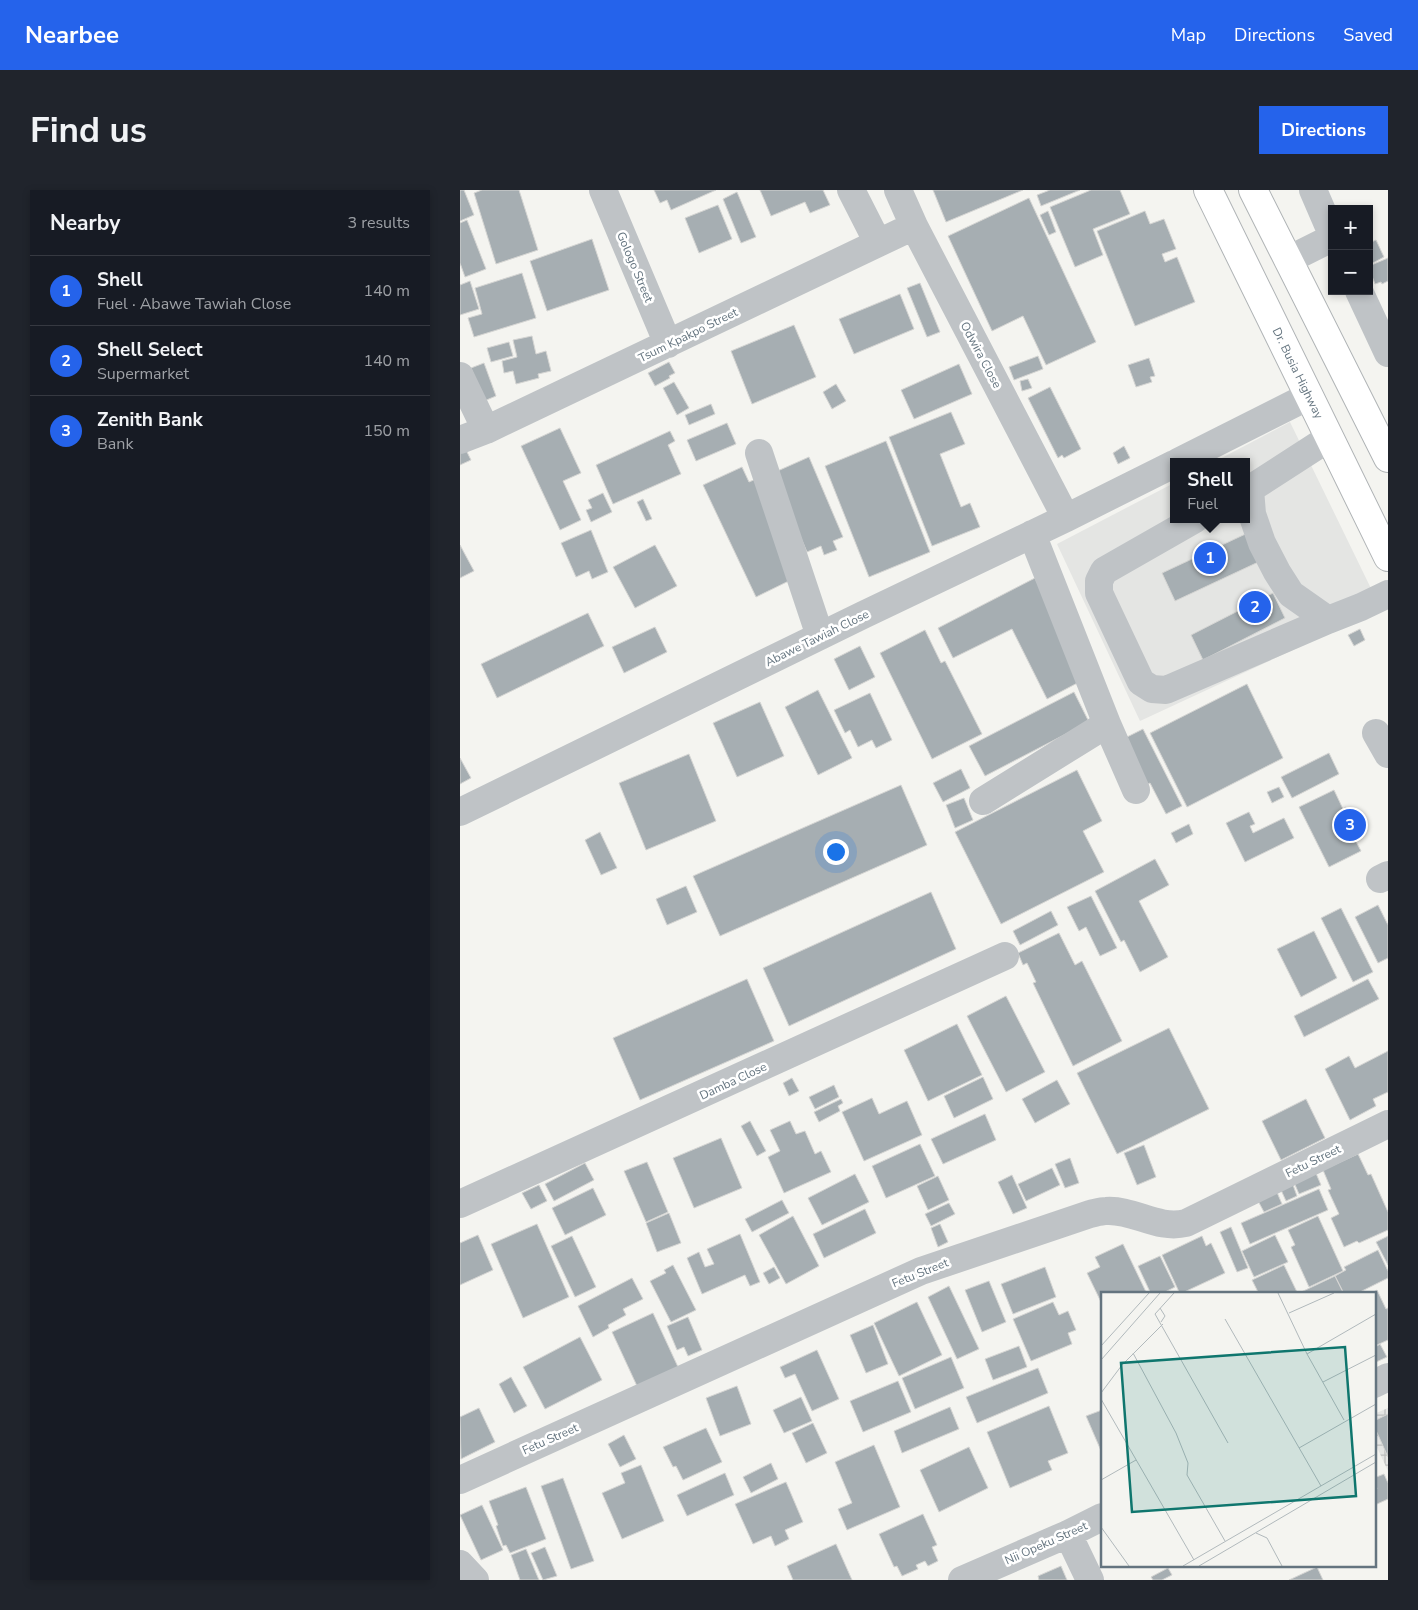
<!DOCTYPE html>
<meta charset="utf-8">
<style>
body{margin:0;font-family:"Nunito Sans",sans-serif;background:#20242c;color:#f1f3f6}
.controls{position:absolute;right:15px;top:15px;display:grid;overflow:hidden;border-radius:0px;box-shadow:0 2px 8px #0003}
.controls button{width:45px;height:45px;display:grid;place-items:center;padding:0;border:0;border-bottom:1px solid #363941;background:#171b24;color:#f1f3f6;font:25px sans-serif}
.you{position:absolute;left:375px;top:661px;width:18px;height:18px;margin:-12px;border:4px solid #fff;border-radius:50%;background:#1a73e8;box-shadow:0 0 0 8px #1a73e833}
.badge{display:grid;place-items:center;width:32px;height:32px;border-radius:50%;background:#2563eb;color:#fff;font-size:16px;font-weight:700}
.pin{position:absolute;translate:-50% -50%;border:2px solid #fff;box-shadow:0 1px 5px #0006}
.popup{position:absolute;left:710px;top:268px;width:80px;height:65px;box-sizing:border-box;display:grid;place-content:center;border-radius:0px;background:#171b24;filter:drop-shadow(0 1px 4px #0005);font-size:16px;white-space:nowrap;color:#9ea1a6}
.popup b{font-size:19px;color:#f1f3f6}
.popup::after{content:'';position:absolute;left:50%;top:100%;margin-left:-10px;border:10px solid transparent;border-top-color:#171b24}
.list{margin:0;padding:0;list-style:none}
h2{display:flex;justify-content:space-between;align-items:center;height:65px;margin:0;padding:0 20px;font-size:21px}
h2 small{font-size:16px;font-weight:400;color:#9ea1a6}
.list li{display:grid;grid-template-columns:32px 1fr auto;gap:15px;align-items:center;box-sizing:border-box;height:70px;padding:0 20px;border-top:1px solid #363941}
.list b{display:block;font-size:19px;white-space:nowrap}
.list p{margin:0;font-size:16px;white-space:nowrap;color:#9ea1a6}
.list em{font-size:16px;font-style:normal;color:#9ea1a6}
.map{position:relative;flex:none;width:928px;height:1390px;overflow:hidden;border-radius:0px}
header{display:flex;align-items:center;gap:30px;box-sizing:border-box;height:70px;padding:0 25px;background:#2563eb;color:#fff}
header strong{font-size:24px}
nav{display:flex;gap:28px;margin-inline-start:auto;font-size:18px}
.intro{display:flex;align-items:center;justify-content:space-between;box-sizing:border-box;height:120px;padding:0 30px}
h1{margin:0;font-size:35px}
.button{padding:12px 22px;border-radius:0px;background:#2563eb;color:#fff;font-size:18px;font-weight:700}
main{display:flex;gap:30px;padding:0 30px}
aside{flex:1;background:#171b24;border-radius:0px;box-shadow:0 2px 8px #0003}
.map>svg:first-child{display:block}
.built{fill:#e4e5e3}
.industrial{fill:url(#industrial-grid)}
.building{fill:#a6aeb2;stroke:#d5d5d3}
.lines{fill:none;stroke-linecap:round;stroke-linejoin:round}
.highway-casing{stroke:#b0b4b6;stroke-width:30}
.minor{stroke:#bfc3c6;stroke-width:28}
.highway{stroke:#fff;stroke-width:28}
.labels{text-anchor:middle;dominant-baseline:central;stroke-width:5;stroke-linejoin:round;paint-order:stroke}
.street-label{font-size:12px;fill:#64747f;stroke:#fff}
.inset-road{fill:none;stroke:#b1b9bc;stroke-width:1}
.view{fill:#0f766e;fill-opacity:0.15;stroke:#0f766e;stroke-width:2.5}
.inset-edge{fill:none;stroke:#64747f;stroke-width:2.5}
</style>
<header>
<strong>Nearbee</strong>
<nav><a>Map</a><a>Directions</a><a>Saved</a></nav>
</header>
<div class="intro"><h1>Find us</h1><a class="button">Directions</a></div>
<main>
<aside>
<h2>Nearby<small>3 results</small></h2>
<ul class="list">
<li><span class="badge">1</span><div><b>Shell</b><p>Fuel · Abawe Tawiah Close</p></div><em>140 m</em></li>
<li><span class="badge">2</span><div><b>Shell Select</b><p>Supermarket</p></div><em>140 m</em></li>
<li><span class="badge">3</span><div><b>Zenith Bank</b><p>Bank</p></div><em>150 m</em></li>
</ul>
</aside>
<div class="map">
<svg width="928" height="1390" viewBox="0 0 928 1390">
<defs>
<pattern id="industrial-grid" width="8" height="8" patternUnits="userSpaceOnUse" patternTransform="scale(1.25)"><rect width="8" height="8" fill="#e4e5e3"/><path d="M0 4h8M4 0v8" fill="none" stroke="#bcbebd"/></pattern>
</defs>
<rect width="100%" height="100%" fill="#f4f4f0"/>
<path class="built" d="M830 232 921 419 680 531 597 354 714 293V329H786V272H754Z"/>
<path class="industrial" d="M928 1218V1281L914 1251V1224Z"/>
<path class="building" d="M0 0H4L14 25 0 31Z
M22 0H59L78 60 36 74 14 3Z
M194 0H256L211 20 207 10 200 13Z
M300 0H363L370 15 350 23 345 12 311 26Z
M473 0H563L486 32Z
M590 0H620L581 16 577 5Z
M631 0H660L670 24 633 39 643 65 615 77 590 17Z
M277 2 296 47 281 53 263 9Z
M569 8 636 152 586 175 563 126 532 141 488 46Z
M258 15 272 49 239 63 225 28Z
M588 21 596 42 589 45 580 25Z
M685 21 690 34 704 29 716 59 702 64 705 72 717 67 735 112 675 136 637 41Z
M7 30 26 79 5 87 0 73V33Z
M132 49 149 100 87 121 70 71Z
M916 50 924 67 909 75V53Z
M928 68V91L922 94 921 92 915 94 912 86 909 87V76Z
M62 83 76 128 14 147 8 128 22 124 15 98Z
M10 91 19 119 0 125V95Z
M460 93 480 142 467 147 447 98Z
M440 104 454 139 394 164 379 129Z
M334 135 356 187 292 214 271 161Z
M72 146 76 164 86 161 91 181 78 184 79 188 56 194 53 181 44 183 42 171 57 167 53 150Z
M49 152 53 166 31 172 27 158Z
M578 166 583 179 554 190 549 177Z
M689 168 695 186 690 187 692 192 676 197 668 175Z
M209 172 215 183 209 186 210 188 195 196 188 183Z
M24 173 36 206 24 211 11 178Z
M499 174 512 204 454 229 441 200Z
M568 189 572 198 562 201 560 191Z
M214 192 229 218 217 225 203 198Z
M376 194 386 211 372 219 363 202Z
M590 197 621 259 604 268 602 265 598 268 568 208Z
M251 214 255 224 229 235 225 225Z
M491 222 505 254 480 264 501 317 510 313 520 337 472 356 429 247Z
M267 233 276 254 236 271 227 250Z
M100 238 121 283 103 291 121 330 100 340 61 256Z
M210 241 215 251 208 255 221 284 153 314 136 275Z
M426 251 470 362 409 387 365 276Z
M664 256 670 268 658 274 653 263Z
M5 258 11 270 0 275V261Z
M349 267 383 347 373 351 377 360 364 365 361 356 347 362 313 283Z
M282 277 289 292 296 289 339 386 296 407 243 295Z
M143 303 152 322 131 332 126 320 132 318 128 310Z
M183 309 192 329 186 331 177 312Z
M131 340 148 382 132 389 129 381 116 387 101 353Z
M794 340 807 368 715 411 702 383Z
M0 355 14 381 0 388Z
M195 355 217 396 175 418 153 377Z
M575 388 625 489 587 509 552 439 493 468 478 438Z
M813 403 825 428 743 470 731 445Z
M128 423 144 456 37 508 21 474Z
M195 437 207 462 164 483 152 457Z
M900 439 905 450 894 456 888 445Z
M465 440 481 473 485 471 522 544 472 569 420 463Z
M400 456 415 487 389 500 374 469Z
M787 494 823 568 727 617 690 543Z
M358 500 392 568 358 585 325 517Z
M614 502 629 532 525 586 509 556Z
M410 503 432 550 416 558 412 550 398 557 390 540 385 543 374 520Z
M300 512 324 566 277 587 253 533Z
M683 539 722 616 706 624 690 593 680 598 657 552Z
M869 563 879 584 832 608 821 587Z
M229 564 256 631 186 660 159 593Z
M0 568 11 588 0 594Z
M501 579 510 598 483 612 473 593Z
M617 580 642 631 623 641 644 682 541 734 495 642Z
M441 595 467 655 260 746 233 686Z
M819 597 824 607 812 613 807 602Z
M874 600 883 619 886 617 897 641 892 644 901 661 869 677 839 617Z
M504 608 513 630 495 638 486 615Z
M789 622 795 634 790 636 793 643 824 628 834 648 785 672 766 633Z
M729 634 733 644 716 653 711 643Z
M140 642 157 678 141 685 125 650Z
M695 669 709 695 679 711 708 767 680 782 664 750 661 752 635 701Z
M226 696 237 722 207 735 196 709Z
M471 702 496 759 329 836 303 778Z
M631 706 657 758 640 766 626 737 619 741 607 717Z
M918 715 928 735V768L918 773 895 727Z
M881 718 913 782 893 792 861 728Z
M591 721 598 735 560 755 553 741Z
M854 741 877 788 841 807 817 759Z
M599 743 615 775 622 771 662 851 613 876 573 793 576 792 567 773 563 775 558 763Z
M287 789 314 851 180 910 153 848Z
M908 789 919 809 844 847 834 826Z
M546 806 585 882 546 902 507 826Z
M497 834 522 885 468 911 444 860Z
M709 838 749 919 657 964 617 883Z
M928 861V902L913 909 916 916 890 930 865 879 889 866 895 878Z
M523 887 533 909 494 928 484 906Z
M332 888 339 901 329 906 323 893Z
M597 890 610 914 575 933 562 909Z
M374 895 379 907 355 919 349 907Z
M412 908 419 924 447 911 462 945 404 971 382 922Z
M381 909 383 913 378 916 380 921 359 932 354 922Z
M846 909 865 948 821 970 802 931Z
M525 924 536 950 483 974 471 949Z
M290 931 306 961 297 966 281 936Z
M330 931 336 944 345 941 355 964 361 961 371 982 324 1003 308 967 320 961 310 940Z
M261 948 282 998 234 1018 213 968Z
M460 954 475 986 426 1008 412 976Z
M684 955 696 987 677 995 664 963Z
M898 964 908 985 911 984 928 1022V1040L899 1053 897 1051 884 1057 871 1028 879 1024 868 1000 871 999 863 980Z
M610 968 619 993 605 998 595 974Z
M187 972 208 1022 186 1032 164 981Z
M125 973 134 990 94 1011 85 994Z
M592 978 600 995 566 1011 558 994Z
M855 981 861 995 839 1004 833 990Z
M395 984 409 1012 362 1035 348 1008Z
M552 985 567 1018 553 1024 538 992Z
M478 986 489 1010 468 1020 457 996Z
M79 995 87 1011 71 1019 62 1003Z
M833 995 837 1006 826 1011 821 1000Z
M133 998 146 1025 105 1045 92 1018Z
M859 999 868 1020 790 1054 781 1033Z
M816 1000 822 1014 804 1022 797 1009Z
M322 1010 329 1023 292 1042 285 1029Z
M489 1013 495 1024 471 1036 465 1024Z
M405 1019 416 1043 364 1068 353 1044Z
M209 1023 221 1053 197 1062 186 1033Z
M333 1026 359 1076 326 1094 299 1045Z
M858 1026 883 1081 849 1097 831 1057 835 1055 828 1040Z
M77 1034 109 1107 63 1128 31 1054Z
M480 1034 488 1052 478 1057 471 1038Z
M771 1037 788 1078 777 1082 760 1042Z
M280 1044 300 1092 290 1096 285 1085 242 1104 227 1068 239 1062 245 1077 254 1074 247 1059Z
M18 1045 33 1080 0 1095V1053Z
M815 1045 828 1072 794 1087 782 1061Z
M112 1046 136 1097 115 1107 91 1056Z
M742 1046 746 1056 751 1053 765 1083 720 1104 702 1065Z
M928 1046V1075L916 1052Z
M663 1054 687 1104H642V1114L627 1083 640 1077 635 1067Z
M918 1060 928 1081V1088L896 1104H884L875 1086 886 1080 884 1077Z
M700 1066 715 1097 701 1104H691L678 1076Z
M213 1075 236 1120 211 1132 190 1091 206 1083 204 1080Z
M824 1075 837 1102 834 1104H799L792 1090Z
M314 1077 320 1088 309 1094 303 1083Z
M585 1077 596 1107 553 1124 541 1094Z
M875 1086 884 1104H837Z
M172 1088 183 1109 163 1119 166 1125 148 1135 149 1138 133 1147 118 1116Z
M529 1091 546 1132 522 1142 505 1100Z
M489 1096 519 1159 497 1169 468 1107Z
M917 1100 926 1119 928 1118V1150L917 1155 914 1150V1104H910Z
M457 1112 482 1165 439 1186 414 1133Z
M593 1112 599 1125 608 1121 616 1140 608 1143 612 1154 571 1171 553 1129Z
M193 1123 218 1177 177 1196 152 1142Z
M228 1127 242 1160 228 1166 224 1157 217 1160 207 1136Z
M413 1135 428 1174 406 1183 390 1145Z
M120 1147 142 1190 85 1219 63 1177Z
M914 1151 917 1156 920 1154 927 1167 914 1173Z
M559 1156 567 1177 533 1190 525 1169Z
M357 1160 379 1209 352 1221 335 1184 325 1188 320 1177Z
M491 1167 504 1198 455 1219 442 1188Z
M578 1178 588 1203 517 1233 506 1207Z
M51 1187 67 1216 54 1223 39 1194Z
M438 1191 451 1222 403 1242 390 1211Z
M277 1196 291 1234 260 1246 246 1208Z
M341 1207 352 1231 324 1243 313 1220Z
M589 1216 608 1263 588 1271 592 1280 550 1298 527 1242Z
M490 1217 499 1239 442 1263 434 1241Z
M19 1218 35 1252 1 1269 0 1227Z
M642 1220V1263L626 1226Z
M928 1224V1267L914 1236V1231Z
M353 1233 367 1263 346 1273 332 1243Z
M246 1238 262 1272 223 1290 216 1276 213 1277 203 1257Z
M164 1245 176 1269 160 1277 148 1254Z
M414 1255 440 1317 387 1340 378 1319 392 1313 375 1272Z
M509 1257 528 1298 479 1322 460 1280Z
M311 1273 318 1289 291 1303 283 1287Z
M181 1275 204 1331 162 1349 142 1303 165 1293 161 1283Z
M265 1283 274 1305 227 1326 217 1305Z
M924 1284 928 1293V1309L915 1315 914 1300 917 1299 914 1288Z
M103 1288 134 1371 111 1379 81 1296Z
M326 1292 343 1332 325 1340 329 1349 315 1356 311 1346 293 1354 275 1314Z
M66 1297 86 1349 50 1363 46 1355 43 1356 36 1336 38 1335 29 1311Z
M22 1315 43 1360 21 1370 0 1325Z
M463 1324 477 1355 472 1357 478 1371 468 1376 465 1371 456 1375 458 1379 442 1386 437 1376 434 1377 419 1344Z
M376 1354 392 1390H333L327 1376Z
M85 1357 97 1386 83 1390 71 1363Z
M66 1359 79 1390H60L51 1365Z
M601 1376 607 1390H579L578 1386Z
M857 1377 863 1390H829Z
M708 1378 712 1385 702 1390H693L691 1387Z"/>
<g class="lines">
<defs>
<g id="highway">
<path id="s1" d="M748 0 928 367"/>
<path d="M793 0 928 268"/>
</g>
</defs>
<use href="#highway" class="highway-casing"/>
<path class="minor" d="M143 0 208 154
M391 0 418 53
M438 0 454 36 606 328
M853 0 872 44
M828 70 872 48
M899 101 928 163
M0 186 26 240
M869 248 790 299 792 324 802 353 817 382 831 404 868 430 901 417 928 404
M0 250 26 240 454 36
M299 263 360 446
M718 272 849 206
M735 329 644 381 639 391V403L681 492 692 499 706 500 868 430
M572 344 647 534 676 600
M916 543 928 564
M523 611 647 534
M0 622 403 425 606 328 714 274
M920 689 928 685
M0 1014 545 766
M914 1194 928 1187
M0 1290 461 1081 630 1024C635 1023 641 1021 646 1021 674 1019 697 1040 726 1033L928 934
M608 1344 630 1390
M0 1374 15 1390
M502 1390 608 1344 642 1327"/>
<use href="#highway" class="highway"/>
</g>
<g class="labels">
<g class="street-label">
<text transform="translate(175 77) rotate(67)">Gologo Street</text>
<text transform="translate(228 145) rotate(-26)">Tsum Kpakpo Street</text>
<text transform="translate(521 165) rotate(62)">Odwira Close</text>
<text stroke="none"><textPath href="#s1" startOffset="204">Dr. Busia Highway</textPath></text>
<text transform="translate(357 448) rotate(-26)">Abawe Tawiah Close</text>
<text transform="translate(273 891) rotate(-25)">Damba Close</text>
<text transform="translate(853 971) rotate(-26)">Fetu Street</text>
<text transform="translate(460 1083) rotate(-22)">Fetu Street</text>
<text transform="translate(90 1249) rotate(-24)">Fetu Street</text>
<text transform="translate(586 1353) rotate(-24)">Nii Opeku Street</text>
</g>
</g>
<g transform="translate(641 1102)">
<rect width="275" height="275" fill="#f4f4f0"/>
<path class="inset-road" d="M73 1 54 22 127 151M177 1 206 62 243 128M59 16 64 24 60 30M188 21 233 1M124 27 220 194M0 54 48 1M32 61 75 141 87 171 86 183 124 249M206 62 275 22M0 68 59 1M222 90 275 63M0 101 21 73 62 32M0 107 93 268M198 156 275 112M0 188 35 168M0 235 28 274M155 241 166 246 181 274M82 274 275 162M98 274 275 170"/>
<path class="view" d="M244 55 255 204 31 220 20 71Z"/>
<rect width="275" height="275" class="inset-edge"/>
</g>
</svg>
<div class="controls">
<button>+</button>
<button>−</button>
</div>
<div class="you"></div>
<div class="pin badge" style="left:750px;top:368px">1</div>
<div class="popup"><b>Shell</b>Fuel</div>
<div class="pin badge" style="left:795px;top:417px">2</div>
<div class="pin badge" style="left:890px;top:635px">3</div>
</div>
</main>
